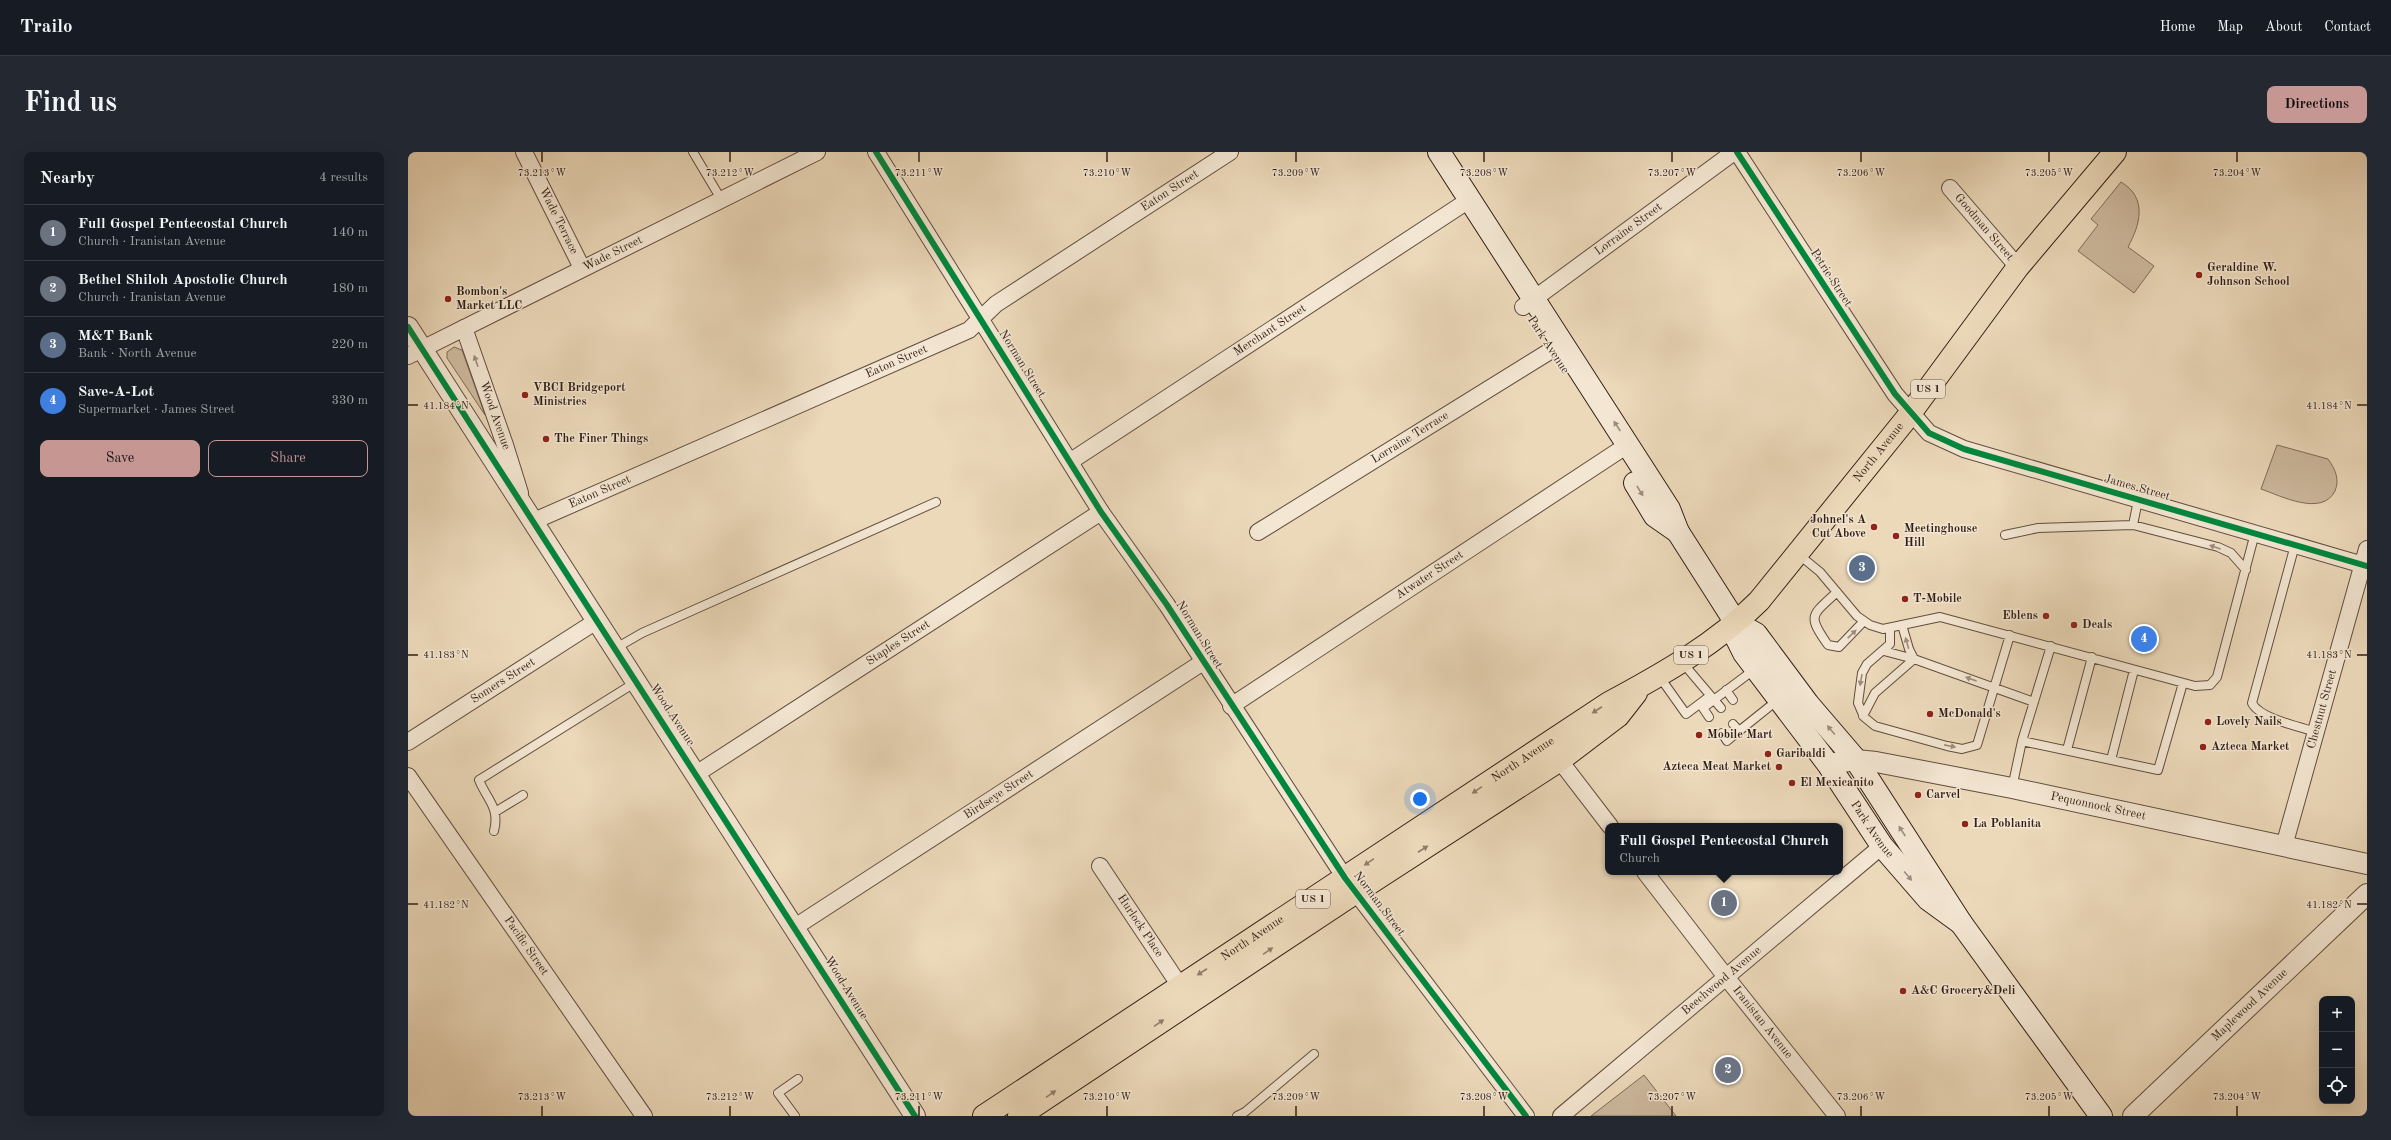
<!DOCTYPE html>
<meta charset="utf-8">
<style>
body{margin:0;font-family:"Old Standard TT",serif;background:#242831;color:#f1f3f6}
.controls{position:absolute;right:12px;bottom:12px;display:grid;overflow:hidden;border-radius:8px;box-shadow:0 4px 16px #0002}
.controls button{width:36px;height:36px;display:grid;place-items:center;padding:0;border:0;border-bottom:1px solid #363941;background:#171b24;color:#f1f3f6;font:20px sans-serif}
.you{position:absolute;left:1012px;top:647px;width:14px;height:14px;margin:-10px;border:3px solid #fff;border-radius:50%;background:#1a73e8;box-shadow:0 0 0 6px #1a73e833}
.badge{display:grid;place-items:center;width:26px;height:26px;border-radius:50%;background:#c59692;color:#fff;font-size:13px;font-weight:700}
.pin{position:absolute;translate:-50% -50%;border:2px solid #fff;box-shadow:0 1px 4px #0006}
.popup{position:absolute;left:1197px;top:671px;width:238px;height:52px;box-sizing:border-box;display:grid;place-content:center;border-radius:8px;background:#171b24;filter:drop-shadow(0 1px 3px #0005);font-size:13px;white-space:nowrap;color:#9ea1a6}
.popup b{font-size:15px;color:#f1f3f6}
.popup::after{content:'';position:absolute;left:50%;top:100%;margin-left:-8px;border:8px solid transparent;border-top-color:#171b24}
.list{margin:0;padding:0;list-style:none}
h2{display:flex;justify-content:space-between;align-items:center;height:52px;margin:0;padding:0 16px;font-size:17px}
h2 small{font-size:13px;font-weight:400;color:#9ea1a6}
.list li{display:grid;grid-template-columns:26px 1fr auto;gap:12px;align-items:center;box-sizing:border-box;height:56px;padding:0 16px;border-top:1px solid #363941}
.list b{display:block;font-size:15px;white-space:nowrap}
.list p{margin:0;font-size:13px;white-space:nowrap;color:#9ea1a6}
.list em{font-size:13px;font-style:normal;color:#9ea1a6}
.actions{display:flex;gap:8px;padding:12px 16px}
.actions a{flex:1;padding:9px 0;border:1px solid #c59692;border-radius:8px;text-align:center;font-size:14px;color:#c59692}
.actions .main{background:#c59692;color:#111}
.icon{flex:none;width:22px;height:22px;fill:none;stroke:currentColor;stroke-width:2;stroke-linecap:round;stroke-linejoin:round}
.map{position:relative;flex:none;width:1959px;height:964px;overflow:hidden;border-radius:8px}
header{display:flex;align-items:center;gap:24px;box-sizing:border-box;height:56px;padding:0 20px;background:#171b24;border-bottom:1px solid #363941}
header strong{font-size:19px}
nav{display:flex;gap:22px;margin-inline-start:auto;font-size:14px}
.intro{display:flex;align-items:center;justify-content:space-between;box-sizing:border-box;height:96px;padding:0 24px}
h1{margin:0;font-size:28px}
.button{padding:10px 18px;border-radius:8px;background:#c59692;color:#111;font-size:14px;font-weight:700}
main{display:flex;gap:24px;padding:0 24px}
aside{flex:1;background:#171b24;border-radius:8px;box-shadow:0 4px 16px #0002}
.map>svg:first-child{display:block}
.green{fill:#cdb99e;stroke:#806c5a}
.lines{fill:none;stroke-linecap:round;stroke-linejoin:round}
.service-casing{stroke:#614e3f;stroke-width:10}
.minor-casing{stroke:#614e3f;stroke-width:18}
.tertiary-casing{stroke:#614e3f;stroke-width:22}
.secondary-casing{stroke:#331f16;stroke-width:24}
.primary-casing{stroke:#331f16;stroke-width:24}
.service{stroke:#f3e6d2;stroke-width:8}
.minor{stroke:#f3e6d2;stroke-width:16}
.tertiary{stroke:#f3e6d2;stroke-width:20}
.secondary{stroke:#f3e6d2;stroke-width:22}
.primary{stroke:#ecd9ba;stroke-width:22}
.cycleway-casing{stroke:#f3e6d2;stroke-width:8}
.cycleway{stroke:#00873e;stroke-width:6}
.oneway{fill:#9d8c7d}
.oneway2{fill:#907c68}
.ticks{fill:none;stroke:#331f16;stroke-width:1.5}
.poi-dot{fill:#8f2418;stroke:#f3e6d2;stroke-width:1.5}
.labels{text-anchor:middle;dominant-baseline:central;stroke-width:3;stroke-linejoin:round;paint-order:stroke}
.shield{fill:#f3e6d2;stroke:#6d5b4e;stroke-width:1}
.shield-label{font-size:11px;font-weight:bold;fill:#331f16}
.street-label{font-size:12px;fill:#331f16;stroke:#f3e6d2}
.poi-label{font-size:12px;font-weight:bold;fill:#331f16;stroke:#f3e6d2;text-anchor:start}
.ticks-label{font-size:10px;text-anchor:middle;fill:#331f16;stroke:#f3e6d2;stroke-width:3;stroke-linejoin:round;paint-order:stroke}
</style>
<header>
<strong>Trailo</strong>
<nav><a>Home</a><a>Map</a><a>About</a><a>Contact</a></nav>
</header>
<div class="intro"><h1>Find us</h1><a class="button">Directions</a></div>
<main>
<aside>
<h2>Nearby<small>4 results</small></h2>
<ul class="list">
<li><span class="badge" style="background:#6b7280">1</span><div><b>Full Gospel Pentecostal Church</b><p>Church · Iranistan Avenue</p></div><em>140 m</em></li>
<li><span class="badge" style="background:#6b7280">2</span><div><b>Bethel Shiloh Apostolic Church</b><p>Church · Iranistan Avenue</p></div><em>180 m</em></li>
<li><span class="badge" style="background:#5c6f8a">3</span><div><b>M&amp;T Bank</b><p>Bank · North Avenue</p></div><em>220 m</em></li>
<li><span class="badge" style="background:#3f7fe0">4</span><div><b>Save-A-Lot</b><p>Supermarket · James Street</p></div><em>330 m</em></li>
</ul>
<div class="actions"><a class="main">Save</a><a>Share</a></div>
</aside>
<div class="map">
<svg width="1959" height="964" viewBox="0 0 1959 964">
<rect width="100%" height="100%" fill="#ecd9ba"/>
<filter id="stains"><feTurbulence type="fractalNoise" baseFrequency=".005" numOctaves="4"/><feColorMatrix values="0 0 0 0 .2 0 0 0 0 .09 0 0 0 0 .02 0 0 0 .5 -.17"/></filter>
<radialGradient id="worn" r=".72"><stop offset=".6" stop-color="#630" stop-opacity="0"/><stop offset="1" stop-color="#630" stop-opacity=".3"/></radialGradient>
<path class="green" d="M1713 30C1740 46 1732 73 1720 95L1746 114 1726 141 1670 99 1690 73 1683 67Z
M46 195 54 198 77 263 39 206V200Z
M1869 293 1920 307C1927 317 1932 327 1927 339 1914 365 1873 344 1853 337Z
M1236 923 1268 964H1183Z"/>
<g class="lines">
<defs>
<path id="service" d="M285 0 313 47
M1725 373 1730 348
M1597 383 1630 376 1725 373 1810 395 1823 401 1838 418
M1887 393 1844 551C1851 566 1892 575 1908 580
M1390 402 1412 420 1449 464 1462 473 1475 477 1532 465 1787 534 1802 533 1809 525 1847 381
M1429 440C1403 464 1399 463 1420 493L1431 495 1456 469
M1482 476V492L1459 512 1454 521 1450 551 1456 565 1467 574 1539 594 1554 597 1569 593 1602 483
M208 496 234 481 528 350
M1476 499 1506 507 1626 550
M1274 510 1313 556
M1251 524 1278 562 1302 544
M1318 538 1325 548
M1455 564 1467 541 1506 507 1501 497 1494 473
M1301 565 1295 556 1347 517
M1325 572 1331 579 1371 547
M1314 581 1319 589 1331 579
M1614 589 1750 618 1775 531
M1659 598 1684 505
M1703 608 1726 518
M1604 636 1614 589 1643 494
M87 660 115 643
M86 679C92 655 79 648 71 628L228 530
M387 964 370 941 390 927
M829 964 837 960 906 902"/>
<g id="minor">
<path id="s1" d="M116 0 174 116"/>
<path d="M468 0 693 360 759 453 937 726 1118 964"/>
<path d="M1329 0 1487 242 1521 281 1556 297 1959 414"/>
<path id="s2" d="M1542 36 1610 115"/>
<path id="s3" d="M1115 155 1326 0"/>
<path id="s4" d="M56 176 97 293 112 341"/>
<path id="s5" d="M0 204 409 0"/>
<path id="s6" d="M663 309 1061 48"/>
<path id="s7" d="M126 369 561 178 588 152 822 0"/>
<path id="s8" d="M850 380 1155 191"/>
<path id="s9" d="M823 554 1221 292"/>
<path id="s10" d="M0 590 190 468"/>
<path d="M1146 601 1202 674"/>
<path id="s11" d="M288 622 693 360"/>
<path id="s12" d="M0 624 236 964"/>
<path id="s13" d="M1876 694 1959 397"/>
<path id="s14" d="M692 714 772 834"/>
<path id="s15" d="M1237 720 1318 825 1429 964"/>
<path id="s16" d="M387 775 795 510"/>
<path id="s17" d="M1153 964 1474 694"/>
</g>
<g id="tertiary">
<path d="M0 175 507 964"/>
<path id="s18" d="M1420 612 1448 608 1468 610 1604 636 1959 712"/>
<path id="s19" d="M1725 964 1959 742"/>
</g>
<g id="secondary">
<path id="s20" d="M1031 0 1261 357 1270 380 1328 471 1329 487 1336 501 1420 612 1474 694 1520 747 1553 771"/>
<path d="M1227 331 1247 364 1270 380"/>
<path d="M1328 471 1348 482 1400 552 1448 608 1553 771 1693 964"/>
</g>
<g id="primary">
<path id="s21" d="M576 964 1201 551C1255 522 1308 492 1351 449L1498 267 1610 115 1707 0"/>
<path d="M611 964 948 740 1152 608 1210 564 1228 541"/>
</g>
</defs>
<use href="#service" class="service-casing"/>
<use href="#minor" class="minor-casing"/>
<use href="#tertiary" class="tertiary-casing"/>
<use href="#secondary" class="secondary-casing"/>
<use href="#primary" class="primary-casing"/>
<use href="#service" class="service"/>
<use href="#minor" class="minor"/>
<use href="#tertiary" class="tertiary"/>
<use href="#secondary" class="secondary"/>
<use href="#primary" class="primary"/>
<defs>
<path id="cycleway" d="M468 0 693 360 759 453 937 726 1118 964
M1329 0 1487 242 1521 281 1556 297 1959 414
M0 175 507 964"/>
</defs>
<use href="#cycleway" class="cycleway-casing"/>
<use href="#cycleway" class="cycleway"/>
</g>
<defs><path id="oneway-solid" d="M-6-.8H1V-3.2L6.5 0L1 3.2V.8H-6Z"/></defs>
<g class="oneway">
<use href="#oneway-solid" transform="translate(68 209) rotate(-109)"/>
<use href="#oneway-solid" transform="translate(1209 274) rotate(-123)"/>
<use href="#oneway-solid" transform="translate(1232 339) rotate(59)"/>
<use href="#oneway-solid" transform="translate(1807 395) rotate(-161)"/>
<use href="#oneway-solid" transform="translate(1444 482) rotate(-44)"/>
<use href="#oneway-solid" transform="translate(1499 491) rotate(-106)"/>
<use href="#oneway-solid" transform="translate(1563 527) rotate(-160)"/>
<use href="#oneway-solid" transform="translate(1453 528) rotate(100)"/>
<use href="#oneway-solid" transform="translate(1423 578) rotate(-130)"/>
<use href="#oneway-solid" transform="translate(1542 594) rotate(11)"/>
<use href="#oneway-solid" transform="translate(1494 679) rotate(-123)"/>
<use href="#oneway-solid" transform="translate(1500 724) rotate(50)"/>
</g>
<g class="oneway2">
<use href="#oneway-solid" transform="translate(1189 558) rotate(147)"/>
<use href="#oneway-solid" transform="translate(1069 638) rotate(146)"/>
<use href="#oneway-solid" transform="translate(1015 697) rotate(-33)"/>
<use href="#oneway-solid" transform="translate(961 710) rotate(146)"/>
<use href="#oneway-solid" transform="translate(860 799) rotate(-34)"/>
<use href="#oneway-solid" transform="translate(794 820) rotate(147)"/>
<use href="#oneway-solid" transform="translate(751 871) rotate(-34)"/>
<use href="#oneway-solid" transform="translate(643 942) rotate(-34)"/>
</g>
<path class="ticks" d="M134 0V10M322 0V10M511 0V10M699 0V10M888 0V10M1076 0V10M1264 0V10M1453 0V10M1641 0V10M1829 0V10M0 253H10M1949 253H1959M0 503H10M1949 503H1959M0 752H10M1949 752H1959M134 954V964M322 954V964M511 954V964M699 954V964M888 954V964M1076 954V964M1264 954V964M1453 954V964M1641 954V964M1829 954V964"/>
<g class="poi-dot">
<circle cx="1791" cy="123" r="4"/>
<circle cx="40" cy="147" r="4"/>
<circle cx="117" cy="243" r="4"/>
<circle cx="138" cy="287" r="4"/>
<circle cx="1466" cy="375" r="4"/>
<circle cx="1488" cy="384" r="4"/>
<circle cx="1497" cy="447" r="4"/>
<circle cx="1638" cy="464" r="4"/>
<circle cx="1666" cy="473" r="4"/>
<circle cx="1522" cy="562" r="4"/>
<circle cx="1800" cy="570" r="4"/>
<circle cx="1291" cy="583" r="4"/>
<circle cx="1795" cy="595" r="4"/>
<circle cx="1360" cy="602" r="4"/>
<circle cx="1371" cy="615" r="4"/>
<circle cx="1384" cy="631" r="4"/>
<circle cx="1510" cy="643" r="4"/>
<circle cx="1557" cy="672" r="4"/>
<circle cx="1495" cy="839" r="4"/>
</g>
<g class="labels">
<g class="shield">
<rect x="1503" y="228" width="34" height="18" rx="3"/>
<rect x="1266" y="494" width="34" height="18" rx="3"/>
<rect x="888" y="738" width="34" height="18" rx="3"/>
</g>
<g class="shield-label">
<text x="1520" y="237">US 1</text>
<text x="1283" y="503">US 1</text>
<text x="905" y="747">US 1</text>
</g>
<g class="street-label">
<text stroke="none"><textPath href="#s7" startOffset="720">Eaton Street</textPath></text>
<text stroke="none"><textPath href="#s1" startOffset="77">Wade Terrace</textPath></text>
<text stroke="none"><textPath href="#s2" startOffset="52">Goodman Street</textPath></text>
<text stroke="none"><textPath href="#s3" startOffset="131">Lorraine Street</textPath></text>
<text stroke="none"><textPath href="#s5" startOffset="229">Wade Street</textPath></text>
<text transform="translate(1423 126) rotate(57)">Petrie Street</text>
<text stroke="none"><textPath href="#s6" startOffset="238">Merchant Street</textPath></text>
<text transform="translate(1140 193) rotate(57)">Park Avenue</text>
<text stroke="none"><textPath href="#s7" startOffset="396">Eaton Street</textPath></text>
<text transform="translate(614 212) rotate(58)">Norman Street</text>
<text stroke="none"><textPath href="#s4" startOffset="93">Wood Avenue</textPath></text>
<text stroke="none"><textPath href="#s8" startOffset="179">Lorraine Terrace</textPath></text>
<text stroke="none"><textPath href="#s21" startOffset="1122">North Avenue</textPath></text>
<text transform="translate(1729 336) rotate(16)">James Street</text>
<text stroke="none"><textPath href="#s7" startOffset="72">Eaton Street</textPath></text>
<text stroke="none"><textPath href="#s9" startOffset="238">Atwater Street</textPath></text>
<text transform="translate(791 483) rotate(58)">Norman Street</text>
<text stroke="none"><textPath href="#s11" startOffset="241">Staples Street</textPath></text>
<text stroke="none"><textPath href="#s10" startOffset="113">Somers Street</textPath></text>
<text stroke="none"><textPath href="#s13" startOffset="142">Chestnut Street</textPath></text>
<text transform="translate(264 563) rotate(57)">Wood Avenue</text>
<text stroke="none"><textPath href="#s21" startOffset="646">North Avenue</textPath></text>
<text stroke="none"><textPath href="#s16" startOffset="243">Birdseye Street</textPath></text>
<text stroke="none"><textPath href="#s18" startOffset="275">Pequonnock Street</textPath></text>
<text stroke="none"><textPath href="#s20" startOffset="807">Park Avenue</textPath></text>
<text transform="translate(971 752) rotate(53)">Norman Street</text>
<text stroke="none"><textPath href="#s14" startOffset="72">Hurlock Place</textPath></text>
<text stroke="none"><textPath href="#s21" startOffset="322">North Avenue</textPath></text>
<text stroke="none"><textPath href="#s12" startOffset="207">Pacific Street</textPath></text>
<text stroke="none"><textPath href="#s17" startOffset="210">Beechwood Avenue</textPath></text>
<text transform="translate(438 836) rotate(58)">Wood Avenue</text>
<text stroke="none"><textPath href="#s19" startOffset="161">Maplewood Avenue</textPath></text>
<text stroke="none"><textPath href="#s15" startOffset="191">Iranistan Avenue</textPath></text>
</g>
<g class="poi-label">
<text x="1799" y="116">Geraldine W.<tspan x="1799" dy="14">Johnson School</tspan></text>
<text x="48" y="140">Bombon's<tspan x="48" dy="14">Market LLC</tspan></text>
<text x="125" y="236">VBCI Bridgeport<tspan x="125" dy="14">Ministries</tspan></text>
<text x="146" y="287">The Finer Things</text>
<text x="1458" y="368" text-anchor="end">Johnel's A<tspan x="1458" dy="14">Cut Above</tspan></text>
<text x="1496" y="377">Meetinghouse<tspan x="1496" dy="14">Hill</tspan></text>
<text x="1505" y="447">T-Mobile</text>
<text x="1630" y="464" text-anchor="end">Eblens</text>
<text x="1674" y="473">Deals</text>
<text x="1530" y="562">McDonald's</text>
<text x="1808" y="570">Lovely Nails</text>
<text x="1299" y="583">Mobile Mart</text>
<text x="1803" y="595">Azteca Market</text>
<text x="1368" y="602">Garibaldi</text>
<text x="1363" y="615" text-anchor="end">Azteca Meat Market</text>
<text x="1392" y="631">El Mexicanito</text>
<text x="1518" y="643">Carvel</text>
<text x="1565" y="672">La Poblanita</text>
<text x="1503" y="839">A&amp;C Grocery&amp;Deli</text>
</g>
</g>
<g class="ticks-label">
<text x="134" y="24">73.213°W</text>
<text x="322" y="24">73.212°W</text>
<text x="511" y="24">73.211°W</text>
<text x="699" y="24">73.210°W</text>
<text x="888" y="24">73.209°W</text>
<text x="1076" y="24">73.208°W</text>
<text x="1264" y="24">73.207°W</text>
<text x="1453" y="24">73.206°W</text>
<text x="1641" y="24">73.205°W</text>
<text x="1829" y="24">73.204°W</text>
<text x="38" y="257">41.184°N</text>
<text x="1921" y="257">41.184°N</text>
<text x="38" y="506">41.183°N</text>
<text x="1921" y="506">41.183°N</text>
<text x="38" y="756">41.182°N</text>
<text x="1921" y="756">41.182°N</text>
<text x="134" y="948">73.213°W</text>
<text x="322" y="948">73.212°W</text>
<text x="511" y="948">73.211°W</text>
<text x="699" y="948">73.210°W</text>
<text x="888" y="948">73.209°W</text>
<text x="1076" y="948">73.208°W</text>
<text x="1264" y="948">73.207°W</text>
<text x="1453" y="948">73.206°W</text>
<text x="1641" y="948">73.205°W</text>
<text x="1829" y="948">73.204°W</text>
</g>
<rect width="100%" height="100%" filter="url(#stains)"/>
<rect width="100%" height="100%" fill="url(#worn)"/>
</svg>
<div class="controls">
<button>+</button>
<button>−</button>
<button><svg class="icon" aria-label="locate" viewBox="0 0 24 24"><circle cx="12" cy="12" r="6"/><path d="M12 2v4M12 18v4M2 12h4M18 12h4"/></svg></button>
</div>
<div class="you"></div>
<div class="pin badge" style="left:1316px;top:751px;background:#6b7280">1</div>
<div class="popup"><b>Full Gospel Pentecostal Church</b>Church</div>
<div class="pin badge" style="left:1320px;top:918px;background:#6b7280">2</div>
<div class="pin badge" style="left:1454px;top:416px;background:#5c6f8a">3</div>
<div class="pin badge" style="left:1736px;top:487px;background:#3f7fe0">4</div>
</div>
</main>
